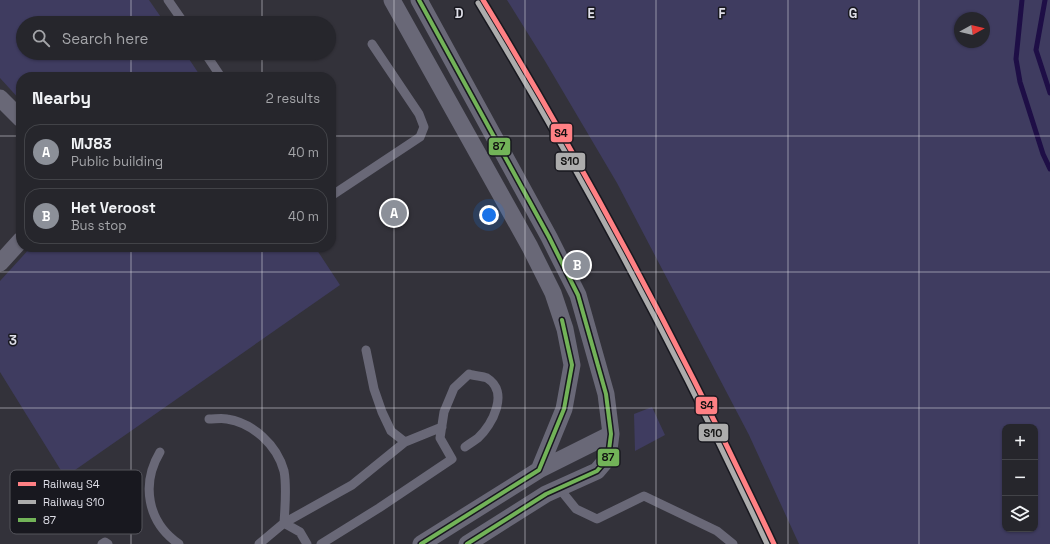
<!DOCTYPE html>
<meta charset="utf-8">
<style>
body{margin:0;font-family:"Space Grotesk",sans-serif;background:#2e2e34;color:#f1f3f6}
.controls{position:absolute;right:12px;bottom:12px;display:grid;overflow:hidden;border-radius:8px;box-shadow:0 1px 3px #0004}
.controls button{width:36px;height:36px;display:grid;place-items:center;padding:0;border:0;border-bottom:1px solid #424348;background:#26262c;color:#f1f3f6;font:20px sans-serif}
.compass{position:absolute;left:954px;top:12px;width:36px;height:36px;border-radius:50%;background:#26262c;box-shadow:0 1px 3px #0004;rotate:82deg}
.you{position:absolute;left:489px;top:215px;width:14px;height:14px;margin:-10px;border:3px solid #fff;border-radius:50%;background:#1a73e8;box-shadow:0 0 0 6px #1a73e833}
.badge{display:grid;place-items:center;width:26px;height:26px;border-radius:50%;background:#8c9099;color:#fff;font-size:13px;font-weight:700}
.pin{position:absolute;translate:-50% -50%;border:2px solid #fff;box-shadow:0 1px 4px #0006}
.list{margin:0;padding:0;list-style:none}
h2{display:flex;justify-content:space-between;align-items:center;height:52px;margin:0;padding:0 16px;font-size:17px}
h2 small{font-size:13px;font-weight:400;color:#a4a5a9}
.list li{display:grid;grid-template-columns:26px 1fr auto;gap:12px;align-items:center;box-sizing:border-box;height:56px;margin:0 8px 8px;padding:0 8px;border:1px solid #424348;border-radius:16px}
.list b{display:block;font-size:15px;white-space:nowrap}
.list p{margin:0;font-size:13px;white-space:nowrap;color:#a4a5a9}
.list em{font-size:13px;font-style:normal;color:#a4a5a9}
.icon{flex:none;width:22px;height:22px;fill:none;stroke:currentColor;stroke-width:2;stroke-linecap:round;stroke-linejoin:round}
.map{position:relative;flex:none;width:1050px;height:544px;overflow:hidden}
.search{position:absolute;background:#26262c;box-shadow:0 1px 3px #0004;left:16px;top:16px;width:320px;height:44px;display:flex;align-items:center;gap:10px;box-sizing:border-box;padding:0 14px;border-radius:22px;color:#a4a5a9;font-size:15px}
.panel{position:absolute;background:#26262c;box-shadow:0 1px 3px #0004;left:16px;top:72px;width:320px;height:180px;border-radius:16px}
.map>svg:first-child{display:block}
.green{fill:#3f3c60;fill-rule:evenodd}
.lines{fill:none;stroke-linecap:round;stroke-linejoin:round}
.stream{stroke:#1e0e46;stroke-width:5}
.lane{stroke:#696877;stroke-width:9}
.street{stroke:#696877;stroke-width:17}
.bus-1-casing{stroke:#18181f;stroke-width:7}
.bus-1{stroke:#72b358;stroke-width:4}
.rail-1-casing{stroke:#18181f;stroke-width:8}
.rail-2-casing{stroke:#18181f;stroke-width:8}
.rail-1{stroke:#ff8084;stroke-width:5}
.rail-2{stroke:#acacac;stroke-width:5}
.grid{fill:none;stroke:#dfdfe8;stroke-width:1;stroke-opacity:0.55}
.key{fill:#18181f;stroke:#54545b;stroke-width:1}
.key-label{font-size:11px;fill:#dfdfe8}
.grid-label{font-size:13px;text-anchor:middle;font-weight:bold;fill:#dfdfe8;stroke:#18181f;stroke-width:3;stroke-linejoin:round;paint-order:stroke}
.line-badge{stroke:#18181f;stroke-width:1.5}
.pale-badge-label{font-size:11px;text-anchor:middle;font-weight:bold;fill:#111}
</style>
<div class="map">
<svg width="1050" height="544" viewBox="0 0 1050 544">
<rect width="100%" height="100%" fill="#33323a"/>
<path class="green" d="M0 0H149L165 23H23V53H185L201 77H21V101L0 78Z
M507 0H1050V544H799L749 435 617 183 545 61ZM960 18H984V42H960ZM1005 427H1035V529H1005Z
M31 247H315L340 285 65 477 0 372V281Z
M652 407 665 435 635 451 634 414Z"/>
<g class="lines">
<path class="stream" d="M1022 0 1016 59 1020 82 1043 154 1050 169
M1045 0 1036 50 1050 93"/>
<path class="lane" d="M168 0 184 23
M205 53 221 77
M331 196 420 137 424 127 419 114 372 44
M366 350 374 389 382 412 391 431 405 442 442 427
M209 419C215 419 222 418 227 419 253 423 277 445 284 471 287 487 285 507 284 523L259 544
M160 452C141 484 147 522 179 544
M559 488 576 509 597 519 644 496 717 531 733 544
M284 523 352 485 405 442
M284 523 300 532 307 544
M102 544 105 542 108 544
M321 544 379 508 452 459 440 438 444 412 454 388 469 374C474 376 482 376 487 378 510 392 492 425 478 438 474 441 469 444 465 447"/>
<path class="street" d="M392 0 530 247 553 293 565 329 572 365 564 409 539 470
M419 0 549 237 578 295 606 394 611 434 608 458 597 471 546 494 467 544
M0 98 21 119
M0 263 21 240
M421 544 539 470 611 434"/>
<defs>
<path id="bus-1" d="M419 0 549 237 578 295 606 394 611 434 608 458 597 471 546 494 467 544
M421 544 539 470 564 409 572 365 562 320"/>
</defs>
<use href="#bus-1" class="bus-1-casing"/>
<use href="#bus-1" class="bus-1"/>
<defs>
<path id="rail-1" d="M483 0C590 176 686 357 774 544"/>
<path id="rail-2" d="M478 3C584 178 680 358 767 544"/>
</defs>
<use href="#rail-1" class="rail-1-casing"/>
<use href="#rail-2" class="rail-2-casing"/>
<use href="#rail-1" class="rail-1"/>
<use href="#rail-2" class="rail-2"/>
</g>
<path class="grid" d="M131 0V23M262 0V23M394 0V544M525 0V544M656 0V544M788 0V544M919 0V544M131 53V77M262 53V77M0 136H21M331 136H1050M131 247V544M262 247V544M0 272H1050M0 408H1050"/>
<rect x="10" y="470" width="132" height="64" rx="6" class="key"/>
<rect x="18" y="482" width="18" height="4" fill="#ff8084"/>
<rect x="18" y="500" width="18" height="4" fill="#acacac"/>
<rect x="18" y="518" width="18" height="4" fill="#72b358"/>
<g class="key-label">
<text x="43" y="488">Railway S4</text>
<text x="43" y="506">Railway S10</text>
<text x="43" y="524">87</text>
</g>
<g class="grid-label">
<text x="459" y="18">D</text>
<text x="591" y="18">E</text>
<text x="722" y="18">F</text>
<text x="853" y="18">G</text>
<text x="13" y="345">3</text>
</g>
<g class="line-badge">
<rect x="550" y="123" width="23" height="20" rx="4" fill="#ff8084"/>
<rect x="488" y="137" width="23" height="19" rx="4" fill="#72b358"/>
<rect x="555" y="152" width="31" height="19" rx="4" fill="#acacac"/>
<rect x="695" y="396" width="23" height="19" rx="4" fill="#ff8084"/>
<rect x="698" y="423" width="31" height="19" rx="4" fill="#acacac"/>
<rect x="597" y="448" width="23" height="19" rx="4" fill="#72b358"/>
</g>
<g class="pale-badge-label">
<text x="561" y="137">S4</text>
<text x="499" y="150">87</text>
<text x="570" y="165">S10</text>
<text x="707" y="409">S4</text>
<text x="713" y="437">S10</text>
<text x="608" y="461">87</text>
</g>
</svg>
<div class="controls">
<button>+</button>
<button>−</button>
<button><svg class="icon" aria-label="layers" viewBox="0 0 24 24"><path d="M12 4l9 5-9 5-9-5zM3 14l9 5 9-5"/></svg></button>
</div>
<svg class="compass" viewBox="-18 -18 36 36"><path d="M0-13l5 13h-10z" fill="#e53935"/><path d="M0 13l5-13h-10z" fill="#a4a5a9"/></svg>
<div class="you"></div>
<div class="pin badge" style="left:394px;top:213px">A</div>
<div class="pin badge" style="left:577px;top:265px">B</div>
<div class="search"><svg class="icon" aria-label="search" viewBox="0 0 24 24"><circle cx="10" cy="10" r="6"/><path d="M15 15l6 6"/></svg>Search here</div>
<section class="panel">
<h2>Nearby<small>2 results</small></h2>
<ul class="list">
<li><span class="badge">A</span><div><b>MJ83</b><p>Public building</p></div><em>40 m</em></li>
<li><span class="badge">B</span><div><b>Het Veroost</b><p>Bus stop</p></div><em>40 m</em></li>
</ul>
</section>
</div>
